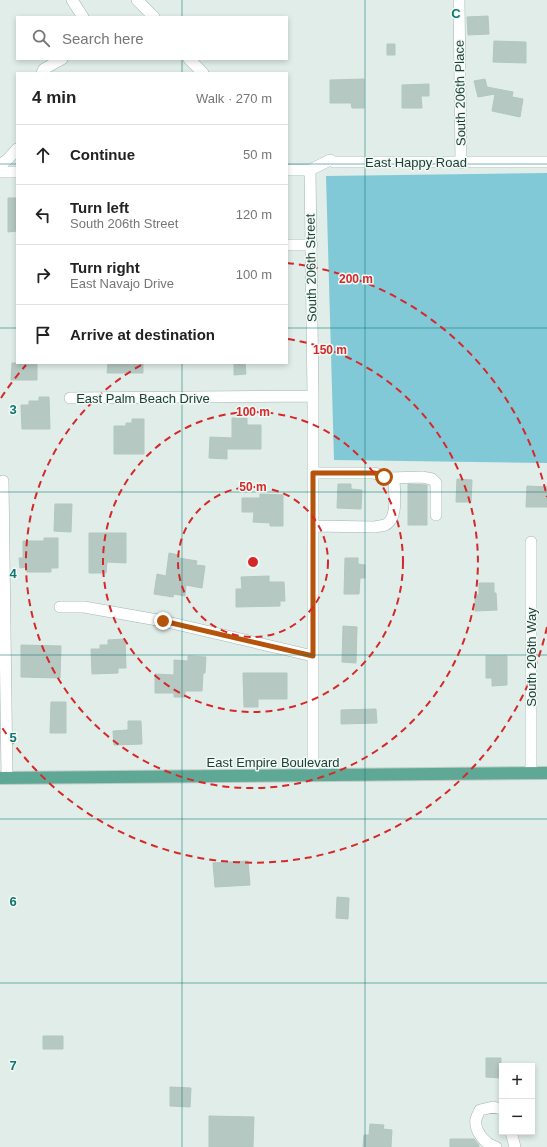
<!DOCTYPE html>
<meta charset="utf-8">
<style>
body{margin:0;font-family:Helvetica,sans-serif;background:#f2f2f2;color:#222}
.controls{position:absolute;right:12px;bottom:12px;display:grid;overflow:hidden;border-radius:0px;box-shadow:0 2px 6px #0003}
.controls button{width:36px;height:36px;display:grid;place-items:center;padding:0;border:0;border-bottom:1px solid #e0e0e0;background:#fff;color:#222;font:20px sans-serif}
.stop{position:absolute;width:12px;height:12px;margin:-9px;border:3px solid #b45309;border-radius:50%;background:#fff}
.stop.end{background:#b45309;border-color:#fff;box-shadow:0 1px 4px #0008}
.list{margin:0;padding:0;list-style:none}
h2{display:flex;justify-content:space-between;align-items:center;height:52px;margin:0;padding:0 16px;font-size:17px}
h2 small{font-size:13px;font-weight:400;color:#767676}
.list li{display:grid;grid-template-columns:26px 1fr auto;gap:12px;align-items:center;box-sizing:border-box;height:60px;padding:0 16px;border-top:1px solid #e0e0e0}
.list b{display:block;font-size:15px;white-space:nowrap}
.list p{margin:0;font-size:13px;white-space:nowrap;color:#767676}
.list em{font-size:13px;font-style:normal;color:#767676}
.icon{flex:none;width:22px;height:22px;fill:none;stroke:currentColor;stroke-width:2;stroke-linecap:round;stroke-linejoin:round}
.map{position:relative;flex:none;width:547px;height:1147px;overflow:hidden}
.search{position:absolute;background:#fff;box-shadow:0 2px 6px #0003;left:16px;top:16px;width:272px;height:44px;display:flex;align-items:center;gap:10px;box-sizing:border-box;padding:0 14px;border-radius:0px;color:#767676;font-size:15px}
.panel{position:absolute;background:#fff;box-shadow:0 2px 6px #0003;left:16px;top:72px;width:272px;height:292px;border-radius:0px}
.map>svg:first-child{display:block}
.water{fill:#82c9d8}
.building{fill:#b5c8c1;stroke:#b2c7bf}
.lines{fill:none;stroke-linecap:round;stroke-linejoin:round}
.minor-casing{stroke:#a2b6af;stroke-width:12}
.major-casing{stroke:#c0cac7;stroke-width:14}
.minor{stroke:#fff;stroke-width:11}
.major{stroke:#60a896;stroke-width:12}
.route{stroke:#b45309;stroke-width:5}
.grid{fill:none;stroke:#0f766e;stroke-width:1;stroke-opacity:0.55}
.ring{fill:none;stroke:#d62828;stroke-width:2;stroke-dasharray:7 5}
.labels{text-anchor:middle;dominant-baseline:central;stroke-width:3;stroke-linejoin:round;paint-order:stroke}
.street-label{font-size:13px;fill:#1f4037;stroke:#f1f9f5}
.grid-label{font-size:13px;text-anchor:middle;font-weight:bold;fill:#0f766e;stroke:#f1f9f5;stroke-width:3;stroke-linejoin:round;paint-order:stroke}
.centre{fill:#d62828;stroke:#f1f9f5;stroke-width:2}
.ring-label{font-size:12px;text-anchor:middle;font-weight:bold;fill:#d62828;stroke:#f1f9f5;stroke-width:3;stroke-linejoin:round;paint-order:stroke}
</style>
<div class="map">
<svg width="547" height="1147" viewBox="0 0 547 1147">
<rect width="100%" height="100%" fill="#e0ede8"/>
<path class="water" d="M547 173V463L334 460 326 176Z"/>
<path class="building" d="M488 16 489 34 468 35 467 17Z
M494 41 526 42V63L493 62Z
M387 44H395V55H387Z
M364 79V108H352L351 103H330V80Z
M485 79 487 87 513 92 512 97 523 99 520 117 492 111 495 94 478 97 474 81Z
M429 84V96H421L422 108H402V85Z
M8 198H17V231L8 232Z
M12 363H37V380H11Z
M108 363H143V373H107Z
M234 363H245L246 374 234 375Z
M39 397H49L50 429H22L21 405H29V401H39Z
M232 418H247V425H261V449H227V459L209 458 210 437 232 438Z
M132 419H144V454H114V426H126V423H132Z
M457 479 472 480 471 502H456Z
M338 484H351V489L362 490 361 509 337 508Z
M408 484 427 485V525H408Z
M527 486 547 487V507H526Z
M260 494 283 495V526H270V523L253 522 254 512H242V498H260Z
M55 504H72L71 532 54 531Z
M89 533H126V563L107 562 106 573H89Z
M44 538H58V568H51V572H27V567L20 568 19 558H23V541H44Z
M169 553 179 555V558L197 561 196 565 205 566 202 588 186 585 185 596 174 594 173 597 154 594 157 574 166 576Z
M345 558H358V564L365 565V578H360L359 594H344Z
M269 576V582H284L285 601H280V606L236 607V589H242L241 577Z
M479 583H494V593H496L497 610 475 611V595H479Z
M343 626 357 627 356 663 342 662Z
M125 639 126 668H118V673L92 674 91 649H100V645H108V640Z
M21 645 61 646 60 678 21 677Z
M188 656 206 657 205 673H203L202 691H185V697H174V693H155V674L174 675V660L188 661Z
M486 656H507V685L492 686V678H486Z
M243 673H287V699H258V707H244Z
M51 702H66V733H50Z
M376 709 377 723 341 724V710Z
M128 721H141L142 744 114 745 113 731 128 730Z
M248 861 250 885 215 887 213 863Z
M337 897 349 898 348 919 336 918Z
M43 1036H63V1049H43Z
M486 1058H501V1078L486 1077Z
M170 1087 191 1088 190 1107 170 1106Z
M209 1116 254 1117 253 1147H209Z
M370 1124 384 1125 383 1129 392 1130 391 1147H363L364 1135H369Z
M450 1139H474L479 1145V1147H450Z"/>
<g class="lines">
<defs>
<path id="minor" d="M72 0 83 17
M137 0 154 17
M459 0 461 163
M189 59 203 73
M42 73 44 69 62 59
M0 165 8 159 17 149
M287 170H310L330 160 334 162H547
M310 170 313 396V775
M0 172H17
M287 245H312
M70 398 313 396
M313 473H374L389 478 422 477 432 479 436 483V515
M3 481 7 778
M313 526 375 527C378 526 382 526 385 525 399 519 394 491 394 478
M531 542V773
M60 607H84L163 621 313 656
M511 1132 515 1147
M496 1147C485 1144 474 1131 476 1119 477 1116 479 1112 480 1110L493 1107 502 1109"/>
<path id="major" d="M0 778 547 773"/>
</defs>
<use href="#minor" class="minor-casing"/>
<use href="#major" class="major-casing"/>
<use href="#minor" class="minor"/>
<use href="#major" class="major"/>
</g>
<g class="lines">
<path class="route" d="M163 621 313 656V473H374L380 474 384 477"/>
</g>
<path class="grid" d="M182 0V17M365 0V1147M182 59V73M0 164H17M287 164H547M0 328H17M287 328H547M182 363V1147M0 492H547M0 655H547M0 819H547M0 983H547"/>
<g class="ring">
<circle cx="253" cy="562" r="75"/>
<circle cx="253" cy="562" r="150"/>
<path d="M288 339A226 226 0 1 1 145 363"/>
<path d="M547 627A301 301 0 0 1 1 726M1 398A301 301 0 0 1 26 365M287 263A301 301 0 0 1 547 497"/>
</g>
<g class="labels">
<g class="street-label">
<text transform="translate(460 93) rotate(-91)">South 206th Place</text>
<text x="416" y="162">East Happy Road</text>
<text transform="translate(311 268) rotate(-91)">South 206th Street</text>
<text x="143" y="398">East Palm Beach Drive</text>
<text transform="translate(531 657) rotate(-90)">South 206th Way</text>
<text x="273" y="762">East Empire Boulevard</text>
</g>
</g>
<g class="grid-label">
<text x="456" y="18">C</text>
<text x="13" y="414">3</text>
<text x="13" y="578">4</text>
<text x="13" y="742">5</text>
<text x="13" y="906">6</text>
<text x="13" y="1070">7</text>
</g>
<circle cx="253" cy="562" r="6" class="centre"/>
<g class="ring-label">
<text x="356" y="283">200 m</text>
<text x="330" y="354">150 m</text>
<text x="253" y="416">100 m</text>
<text x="253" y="491">50 m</text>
</g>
</svg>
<div class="controls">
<button>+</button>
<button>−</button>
</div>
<div class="stop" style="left:384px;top:477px"></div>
<div class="stop end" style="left:163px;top:621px"></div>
<div class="search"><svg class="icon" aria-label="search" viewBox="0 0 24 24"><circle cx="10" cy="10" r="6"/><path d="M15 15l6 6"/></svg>Search here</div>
<section class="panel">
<h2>4 min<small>Walk · 270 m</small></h2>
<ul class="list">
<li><svg class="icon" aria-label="ahead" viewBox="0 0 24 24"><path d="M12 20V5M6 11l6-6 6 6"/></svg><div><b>Continue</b></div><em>50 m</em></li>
<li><svg class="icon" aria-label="left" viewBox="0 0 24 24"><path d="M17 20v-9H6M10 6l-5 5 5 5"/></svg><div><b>Turn left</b><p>South 206th Street</p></div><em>120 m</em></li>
<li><svg class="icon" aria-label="right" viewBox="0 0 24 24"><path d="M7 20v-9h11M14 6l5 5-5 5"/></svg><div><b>Turn right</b><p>East Navajo Drive</p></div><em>100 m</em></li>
<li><svg class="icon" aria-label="arrive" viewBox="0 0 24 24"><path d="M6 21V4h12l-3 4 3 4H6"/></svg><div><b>Arrive at destination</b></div></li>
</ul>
</section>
</div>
